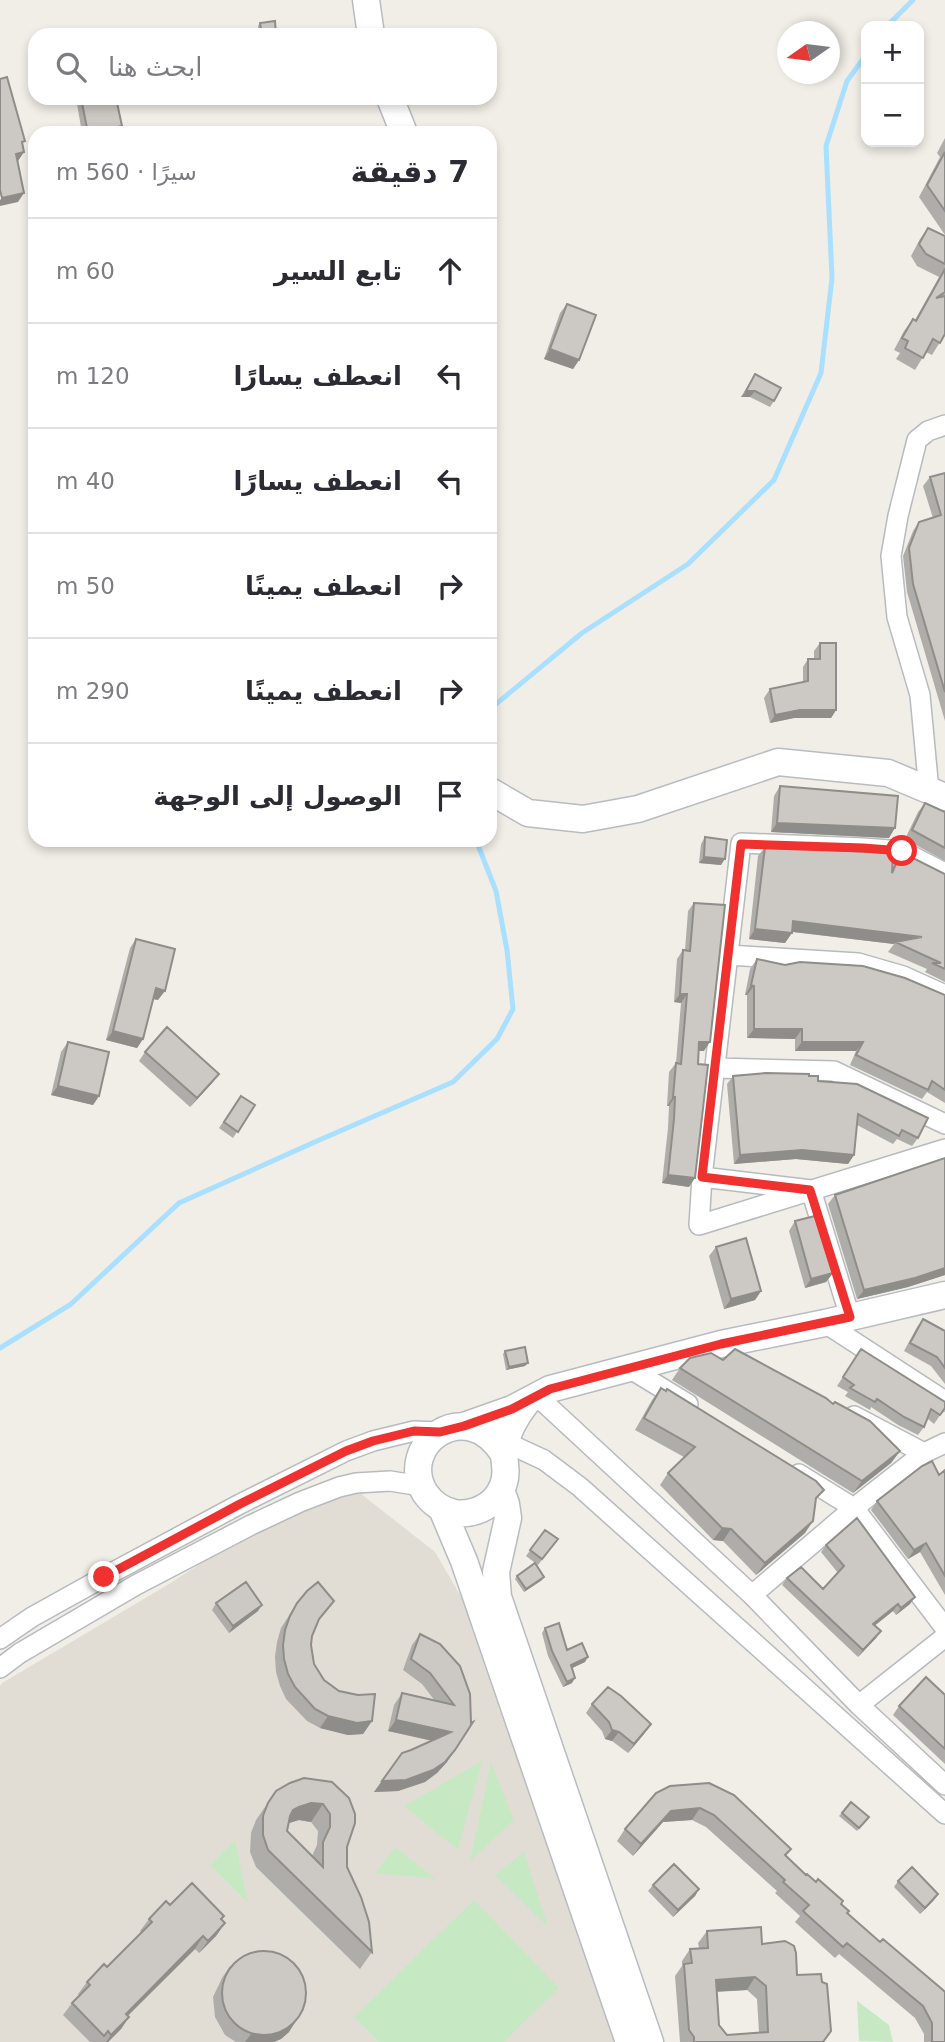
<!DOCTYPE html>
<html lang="ar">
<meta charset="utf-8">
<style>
body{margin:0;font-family:"DejaVu Sans","Noto Naskh Arabic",sans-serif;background:#f7f7f7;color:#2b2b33;direction:rtl}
.controls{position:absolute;right:21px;top:21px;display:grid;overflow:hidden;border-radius:14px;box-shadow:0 4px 10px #0003}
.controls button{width:63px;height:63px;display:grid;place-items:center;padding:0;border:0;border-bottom:2px solid #e1e1e2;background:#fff;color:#2b2b33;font:35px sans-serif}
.compass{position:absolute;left:777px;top:21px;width:63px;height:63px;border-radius:50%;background:#fff;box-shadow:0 4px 10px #0003;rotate:256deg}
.stop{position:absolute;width:21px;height:21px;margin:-16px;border:5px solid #ef312f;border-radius:50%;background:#fff}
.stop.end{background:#ef312f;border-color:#fff;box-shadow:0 2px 7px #0008}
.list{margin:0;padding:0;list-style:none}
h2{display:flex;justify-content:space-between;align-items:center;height:91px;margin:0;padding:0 28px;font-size:30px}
h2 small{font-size:23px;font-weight:400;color:#7c7c81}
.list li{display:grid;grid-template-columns:46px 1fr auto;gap:21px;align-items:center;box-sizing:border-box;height:105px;padding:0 28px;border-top:2px solid #e1e1e2}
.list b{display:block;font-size:26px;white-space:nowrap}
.list em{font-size:23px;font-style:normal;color:#7c7c81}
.icon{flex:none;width:38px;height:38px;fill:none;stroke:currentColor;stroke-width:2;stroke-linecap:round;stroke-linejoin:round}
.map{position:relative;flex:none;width:945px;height:2042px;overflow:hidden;direction:ltr}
.search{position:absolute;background:#fff;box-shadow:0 4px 10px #0003;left:28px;top:28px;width:469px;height:77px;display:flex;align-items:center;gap:18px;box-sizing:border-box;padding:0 24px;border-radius:21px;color:#7c7c81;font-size:26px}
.panel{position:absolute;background:#fff;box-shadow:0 4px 10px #0003;left:28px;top:126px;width:469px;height:721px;border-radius:21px;direction:rtl}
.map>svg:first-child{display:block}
.education{fill:#e1ddd5}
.green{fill:#c6e9c3}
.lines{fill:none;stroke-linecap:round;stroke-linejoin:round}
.stream{stroke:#a9dfff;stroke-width:5}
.street-casing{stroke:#b7babe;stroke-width:22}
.secondary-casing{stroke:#b8bcc1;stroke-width:29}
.street{stroke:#fff;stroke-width:19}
.secondary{stroke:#fff;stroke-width:26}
.wall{fill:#afada9;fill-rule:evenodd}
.shaded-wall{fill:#8f8d89}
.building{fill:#ccc9c4;stroke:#8f8d89;stroke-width:2;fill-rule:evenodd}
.route{stroke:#ef312f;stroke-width:9}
</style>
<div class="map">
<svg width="945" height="2042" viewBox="0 0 945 2042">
<rect width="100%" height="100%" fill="#f1eee7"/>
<path class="education" d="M360 1493 435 1552 463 1600 619 2042H0V1686L2 1683 169 1584 231 1544 321 1501Z"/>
<path class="green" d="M482 1761 458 1850 404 1806Z
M491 1762 514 1820 470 1861Z
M235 1840 248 1903 210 1865Z
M395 1847 436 1879 375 1873Z
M524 1852 548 1927 495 1875Z
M474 1900 559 1988 504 2042H379L354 2017Z
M857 2001 889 2025 893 2042 859 2041Z"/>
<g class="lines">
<path class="stream" d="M887 26 913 0
M490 709 582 633 688 564 774 480 821 373 832 278 826 146 847 81 866 55
M0 1348 71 1304 179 1203 317 1141 453 1082 497 1039 513 1009 507 950 496 891 476 840"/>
<defs>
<path id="street" d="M929 791 920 695 897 617 891 556 898 516 917 440 928 431 945 425
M945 873 902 851 863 848 741 843 702 1177 699 1225 945 1149
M728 955 858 963 903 976 945 995
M716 1068 834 1071 945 1124
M702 1177 811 1190 850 1317
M825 1323 945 1401
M629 1368 688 1404
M537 1396 752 1595 859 1705 945 1785
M854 1416 924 1453
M505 1442 544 1460 580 1487 945 1814
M799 1474 854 1508 945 1628
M752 1595 854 1508 924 1453 945 1443
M0 1639 32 1617 104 1577 240 1504 346 1451 373 1441 414 1431 440 1432
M0 1668 20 1653 136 1585 251 1525 300 1502 339 1487 356 1483 390 1481 421 1486
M859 1705 945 1637"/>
<path id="secondary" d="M366 0 371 35
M390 98 404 133
M490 791 528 813 583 819 638 809 778 762 888 773 945 797
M464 1426 512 1409 550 1389 721 1344 825 1323 945 1295
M503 1453C466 1394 396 1445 425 1493 432 1503 443 1511 455 1513 469 1515 484 1510 494 1500 503 1490 507 1478 505 1465 505 1459 503 1455 504 1449 507 1431 516 1416 527 1402
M501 1490 506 1504 508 1518 496 1572 498 1597 650 2042
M442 1509 464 1561 629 2042"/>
</defs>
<use href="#street" class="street-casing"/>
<use href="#secondary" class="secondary-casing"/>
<use href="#street" class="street"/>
<use href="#secondary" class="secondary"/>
</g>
<path class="wall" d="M260 23 276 35H259L258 26Z
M81 98 117 132 113 133H82L77 104Z
M945 138V235L919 197 940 157 937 153Z
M928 228 945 236V334L932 355 926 352 915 370 896 359 900 353 894 350 904 331 913 319 915 320 939 277 917 266 911 256 920 239Z
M567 304 579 360 573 369 544 359 560 313Z
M755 374 774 401 770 407 750 397H741Z
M945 473V721L907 592 903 556 913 531 919 522 933 518 923 486 930 477Z
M820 643 836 710 831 718H794L770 723 764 698 770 689 803 682V667L808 659H814V651Z
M780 786 889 838 771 832 774 796Z
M925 803 945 812V861L905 839 918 812Z
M705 837 721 865 699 863 701 844Z
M765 847 892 867 901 853 945 874V982L925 972 927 969 888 952 894 944 792 932 785 943 749 939 758 856Z
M694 903 704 1051H698L689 1187 662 1183 668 1128 669 1106H667L669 1072 676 1063 681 1003 674 1002 677 959 683 950H685L688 911Z
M136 939 158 1000 153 999 143 1039 137 1048 106 1040 130 948Z
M757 959 945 995V1103L927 1092 922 1099 850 1065 856 1051H795V1039L747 1038V995H745L750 969Z
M68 1042 99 1096 93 1105 51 1095 61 1052Z
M145 1052 212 1083 190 1107 139 1061Z
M733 1076H809L918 1138 912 1146 897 1139 893 1144 857 1125 854 1155 848 1164 796 1159 734 1164 727 1084Z
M241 1096 255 1105 233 1138 219 1128Z
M945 1158V1275L908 1287 857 1299 828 1204 835 1195Z
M795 1221 833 1273 826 1282 805 1288 789 1231Z
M716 1247 761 1291 755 1300 724 1309 709 1256Z
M923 1319 945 1331V1384L931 1366 904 1351 917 1327Z
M861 1349 945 1408 934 1424 928 1419 924 1427 918 1435 898 1425 871 1407 870 1410 845 1396 848 1392 837 1386Z
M505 1351 525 1366 506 1370 503 1354Z
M723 1360 833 1404 900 1451 891 1463 853 1493 672 1380 680 1368Z
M661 1388 816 1502 805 1533 756 1575 723 1541 713 1540 660 1485 668 1473 684 1457 635 1430 652 1400Z
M945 1470V1595L920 1552 908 1559 871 1510 877 1501 939 1475Z
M545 1530 558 1539 538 1565 526 1556Z
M826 1545 915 1597 910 1604 896 1615 893 1611 875 1625 881 1631 876 1638 858 1657 782 1585 787 1578 823 1589 838 1573 821 1552Z
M517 1576 542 1580 524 1592 515 1579Z
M334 1601 317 1623 312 1636 311 1645 314 1664 324 1680 372 1721 363 1734 348 1735 320 1728 307 1721 286 1699 280 1686 276 1672 275 1657 277 1642 281 1628 297 1603Z
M216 1603 258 1611 229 1633 212 1610Z
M545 1628 567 1650 585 1662 572 1668V1683L563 1687 548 1656 542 1633Z
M420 1634 460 1666 447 1762 437 1773 425 1782 398 1791 374 1792 402 1753 411 1750 432 1741 388 1731 394 1705 402 1693 435 1701 422 1684 403 1670 412 1645Z
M945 1695V1764L893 1715 899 1706Z
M592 1704 644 1734 628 1753 612 1741 605 1739 602 1731 586 1713Z
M332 1782 347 1847V1867L372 1952 360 1969 256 1867 250 1852 251 1833 256 1820 276 1791ZM299 1820 311 1822 318 1831 317 1845 312 1856 287 1831 289 1823Z
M670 1786 791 1849 786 1856 806 1875 841 1904 848 1913 880 1942 883 1939 945 2042H924V2034L915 2018 839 1954 835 1958 806 1932 795 1922 800 1916 775 1893 777 1891 706 1827 692 1820 663 1822 633 1856 617 1841 625 1829Z
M851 1802 869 1817 857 1831 839 1816Z
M898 1881 934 1900 920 1914 894 1887Z
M653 1885 699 1889 695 1896 673 1917 648 1891Z
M170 1905 224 1916 221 1920 225 1923 216 1936 199 1953 195 1949 128 2016 129 2017 121 2029 108 2042H90L63 2015 72 2003 79 1995 78 1994 87 1982 107 1967 142 1933 140 1931 149 1919Z
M707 1931 762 1944 797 1975 822 1982 831 2031 823 2042H680L675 1976 682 1966V1961L690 1949 699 1948 698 1943ZM747 1990 757 1999 759 2033 727 2035 719 2025 717 1992Z
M230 1966 297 2019 289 2032 281 2039 274 2042H236L225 2035 215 2017 213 1997 222 1978Z"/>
<path class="shaded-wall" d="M122 126 117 132 88 133Z
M24 152 18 161 10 163 16 154Z
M24 193 18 202 0 206V200L2 198Z
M550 349 579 360 573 369 544 359Z
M746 391H755L750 397H741Z
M800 710H836L831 718H794L770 723 775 715Z
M777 823 895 828 889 838 771 832Z
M704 857 725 859 721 865 699 863Z
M793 921 922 937 895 942 894 944 786 931Z
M755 929 792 933 785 943 749 939Z
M751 985 754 986 747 995H745Z
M156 988 165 991 158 1000 149 998Z
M680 994H687L681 1003 674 1002Z
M754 1029H802L795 1039 747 1038Z
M113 1031 143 1039 137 1048 106 1040Z
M699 1042H710L704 1051H693Z
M802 1042H863L856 1051H795Z
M219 1074 212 1083 190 1107 197 1098Z
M58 1086 99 1096 93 1105 51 1095Z
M673 1097H675L669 1106H667Z
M802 1150 854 1155 848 1164 796 1159 734 1164 740 1155Z
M668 1175 695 1178 689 1187 662 1183Z
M945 1268V1275L908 1287 857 1299 864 1290Z
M833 1273 826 1282 805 1288 811 1279Z
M761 1291 755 1300 724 1309 731 1299Z
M528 1363 525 1366 506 1370 509 1367Z
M900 1451 891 1463 853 1493 862 1481Z
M813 1521 805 1533 756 1575 765 1563Z
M722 1528 731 1529 723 1541 713 1540Z
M926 1543 920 1552 908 1559 914 1550Z
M544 1577 542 1580 524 1592 526 1589Z
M915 1597 910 1604 896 1615 901 1608Z
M898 1604 893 1611 868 1631 873 1624Z
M262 1605 258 1611 229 1633 233 1626Z
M881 1631 876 1638 858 1657 863 1650Z
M588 1657 585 1662 568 1670 571 1665Z
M575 1678 572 1683 563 1687 567 1682Z
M328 1716 372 1721 363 1734 348 1735 320 1728Z
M396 1720 451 1732 443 1743 388 1731Z
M651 1724 644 1734 628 1753 634 1744Z
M612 1730 619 1732 612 1741 605 1739Z
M455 1750 447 1762 437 1773 425 1782 398 1791 374 1792 382 1781Z
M311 1803 323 1804 311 1822 299 1820 286 1824 293 1810 299 1807Z
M700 1808 692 1820 663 1822 633 1856 641 1844 671 1811Z
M699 1889 695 1896 673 1917 678 1910Z
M938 1894 934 1900 920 1914 925 1908Z
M225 1923 216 1936 199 1953 208 1941Z
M203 1936 195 1949 117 2026 126 2014Z
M755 1977 747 1990 707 1992 716 1980Z
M129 2017 121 2029 108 2042H106L111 2035Z
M297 2019 289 2032 281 2039 274 2042H245L251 2034Z"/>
<path class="building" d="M275 21 276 35H262L260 23Z
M7 77 25 141 22 142 24 152 16 154 24 193 2 198 0 190V79Z
M81 98H116L122 126 88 133Z
M945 152V211L927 185Z
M928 228 945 236V264L926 254 919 244Z
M945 269V292L936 298 945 296V334L940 343 933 339 923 358 905 348 908 341 902 338 913 319 916 321Z
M567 304 596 315 579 360 550 349Z
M755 374 781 388 774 401 755 391H746Z
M945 473V692L913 584 909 548 919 522 941 515 930 477Z
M820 643H836V710H800L775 715 770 689 808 681V659H820Z
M780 786 898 796 895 828 777 823Z
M925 803 945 812V848L912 830Z
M705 837 727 840 725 859 704 857Z
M765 847 893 853 892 873 901 853 905 854 945 874V969L932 963H941L895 942 922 937 793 921 792 933 755 929Z
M694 903 725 905 710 1042H699L698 1064 708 1065 695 1178 668 1175 674 1119 675 1097H673L676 1063 681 1064 687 994H680L683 950 690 951Z
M136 939 175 949 165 991 156 988 143 1039 113 1031Z
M757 959 785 965 800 962 863 966 905 978 945 995V1090L932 1081 928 1090 856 1055 863 1042H802V1029H754V986L751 985Z
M167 1027 219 1074 197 1098 145 1052Z
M68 1042 109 1052 99 1096 58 1086Z
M766 1073 809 1074V1076H818V1081L857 1084 928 1118 918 1138 902 1130 899 1136 858 1114 854 1155 802 1150 740 1155 733 1076Z
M241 1096 255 1105 238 1132 224 1122Z
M945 1158V1268L915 1278 864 1290 835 1195Z
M815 1216 833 1273 811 1279 795 1221Z
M746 1238 761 1291 731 1299 716 1247Z
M923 1319 945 1331V1368L937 1357 910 1343Z
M525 1347 528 1363 509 1367 505 1351Z
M735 1349 826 1398 833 1404 835 1402 870 1421 900 1451 862 1481 680 1368 690 1358 711 1353 723 1360Z
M861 1349 945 1402V1408L940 1415 931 1409 924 1427 904 1417 877 1399 875 1402 850 1388 854 1385 843 1377Z
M661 1388 666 1391 667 1389 816 1481 824 1490 816 1498 813 1521 765 1563 731 1529 722 1528 668 1473 695 1447 644 1418Z
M932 1461 939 1475 945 1470V1576L926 1543 914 1550 877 1501 922 1466Z
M857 1518 915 1597 901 1608 898 1604 873 1624 881 1631 863 1650 787 1578 801 1567 823 1589 844 1566 826 1545Z
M545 1530 558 1539 542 1559 530 1550Z
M535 1563 544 1577 526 1589 517 1576Z
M246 1582 262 1605 233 1626 216 1603Z
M318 1582 334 1601 319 1619 312 1636 311 1645 314 1664 324 1680 339 1691 358 1695 375 1694 372 1721 357 1723 328 1716 315 1709 295 1687 288 1674 284 1659 283 1645 285 1630 290 1616 297 1603 307 1591Z
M559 1623 567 1650 582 1643 588 1657 571 1665 575 1678 567 1682 552 1651 545 1628Z
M420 1634 440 1644 460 1666 470 1694 471 1723 473 1722 455 1750 445 1762 433 1770 406 1780 382 1781 402 1753 411 1750 451 1732 396 1720 402 1693 454 1705 430 1673 411 1659Z
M926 1677 945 1695V1749L899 1706Z
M608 1687 621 1696 651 1724 634 1744 619 1732 612 1730 609 1722 592 1704Z
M304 1778 332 1782 349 1798 355 1814V1823L347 1847V1867L361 1897 369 1922 372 1952 268 1850 263 1835V1816L268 1803 276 1791 290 1783ZM311 1803 323 1804 330 1814V1827L323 1842V1867L287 1831 290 1816 293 1810 299 1807Z
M709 1783 734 1795 791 1849 785 1855 806 1875 807 1874 816 1882 818 1879 843 1901 841 1904 849 1911 847 1913 880 1942 883 1939 943 1990 945 1992V2042H932V2023L923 2006 847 1943 843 1947 814 1921 803 1911 809 1905 783 1882 785 1880 714 1815 700 1808 671 1811 641 1844 625 1829 656 1793 670 1786Z
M851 1802 869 1817 859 1828 842 1813Z
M674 1864 699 1889 678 1910 653 1885Z
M912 1867 938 1894 925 1908 898 1881Z
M192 1883 224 1916 221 1919 225 1923 208 1941 203 1936 126 2014 129 2017 111 2035 108 2031 104 2036 72 2003 90 1985 87 1982 104 1964 107 1967 152 1922 149 1919 166 1901 170 1905Z
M761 1927 762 1944 785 1941 794 1946 796 1953 797 1975 821 1974 822 1982 827 1984 831 2031 823 2042H694V2037L689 2030 684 1964 692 1963 690 1949 708 1948 707 1931ZM755 1977 766 1986 768 2032 727 2035 719 2025 716 1980Z
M222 1993a42 42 0 1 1 84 0a42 42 0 1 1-84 0Z"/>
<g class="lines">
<path class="route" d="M104 1577 240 1504 346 1451 373 1441 414 1431 440 1432 464 1426 512 1409 550 1389 721 1344 850 1317 810 1190 702 1177 741 844 863 848 902 851"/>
</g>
</svg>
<div class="controls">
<button>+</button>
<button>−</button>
</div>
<svg class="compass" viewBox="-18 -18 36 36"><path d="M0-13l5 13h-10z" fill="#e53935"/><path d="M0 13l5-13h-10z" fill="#7c7c81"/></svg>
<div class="stop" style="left:902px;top:851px"></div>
<div class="stop end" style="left:104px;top:1577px"></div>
<div class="search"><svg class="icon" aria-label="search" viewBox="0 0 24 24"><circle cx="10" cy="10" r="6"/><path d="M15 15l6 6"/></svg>ابحث هنا</div>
<section class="panel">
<h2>7 دقيقة<small>سيرًا · 560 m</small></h2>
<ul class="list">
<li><svg class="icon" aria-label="ahead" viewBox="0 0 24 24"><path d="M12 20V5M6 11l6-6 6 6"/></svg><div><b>تابع السير</b></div><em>60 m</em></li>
<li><svg class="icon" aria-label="left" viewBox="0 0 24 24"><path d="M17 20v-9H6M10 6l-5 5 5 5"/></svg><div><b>انعطف يسارًا</b></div><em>120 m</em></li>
<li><svg class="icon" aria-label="left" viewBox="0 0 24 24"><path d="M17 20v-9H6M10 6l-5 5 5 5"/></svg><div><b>انعطف يسارًا</b></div><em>40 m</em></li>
<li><svg class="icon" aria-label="right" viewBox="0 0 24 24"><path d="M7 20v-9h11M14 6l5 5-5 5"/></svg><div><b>انعطف يمينًا</b></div><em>50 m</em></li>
<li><svg class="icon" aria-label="right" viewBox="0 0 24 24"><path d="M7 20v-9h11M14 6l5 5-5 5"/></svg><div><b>انعطف يمينًا</b></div><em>290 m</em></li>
<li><svg class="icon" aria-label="arrive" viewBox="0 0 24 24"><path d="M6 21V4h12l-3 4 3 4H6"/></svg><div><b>الوصول إلى الوجهة</b></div></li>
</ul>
</section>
</div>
